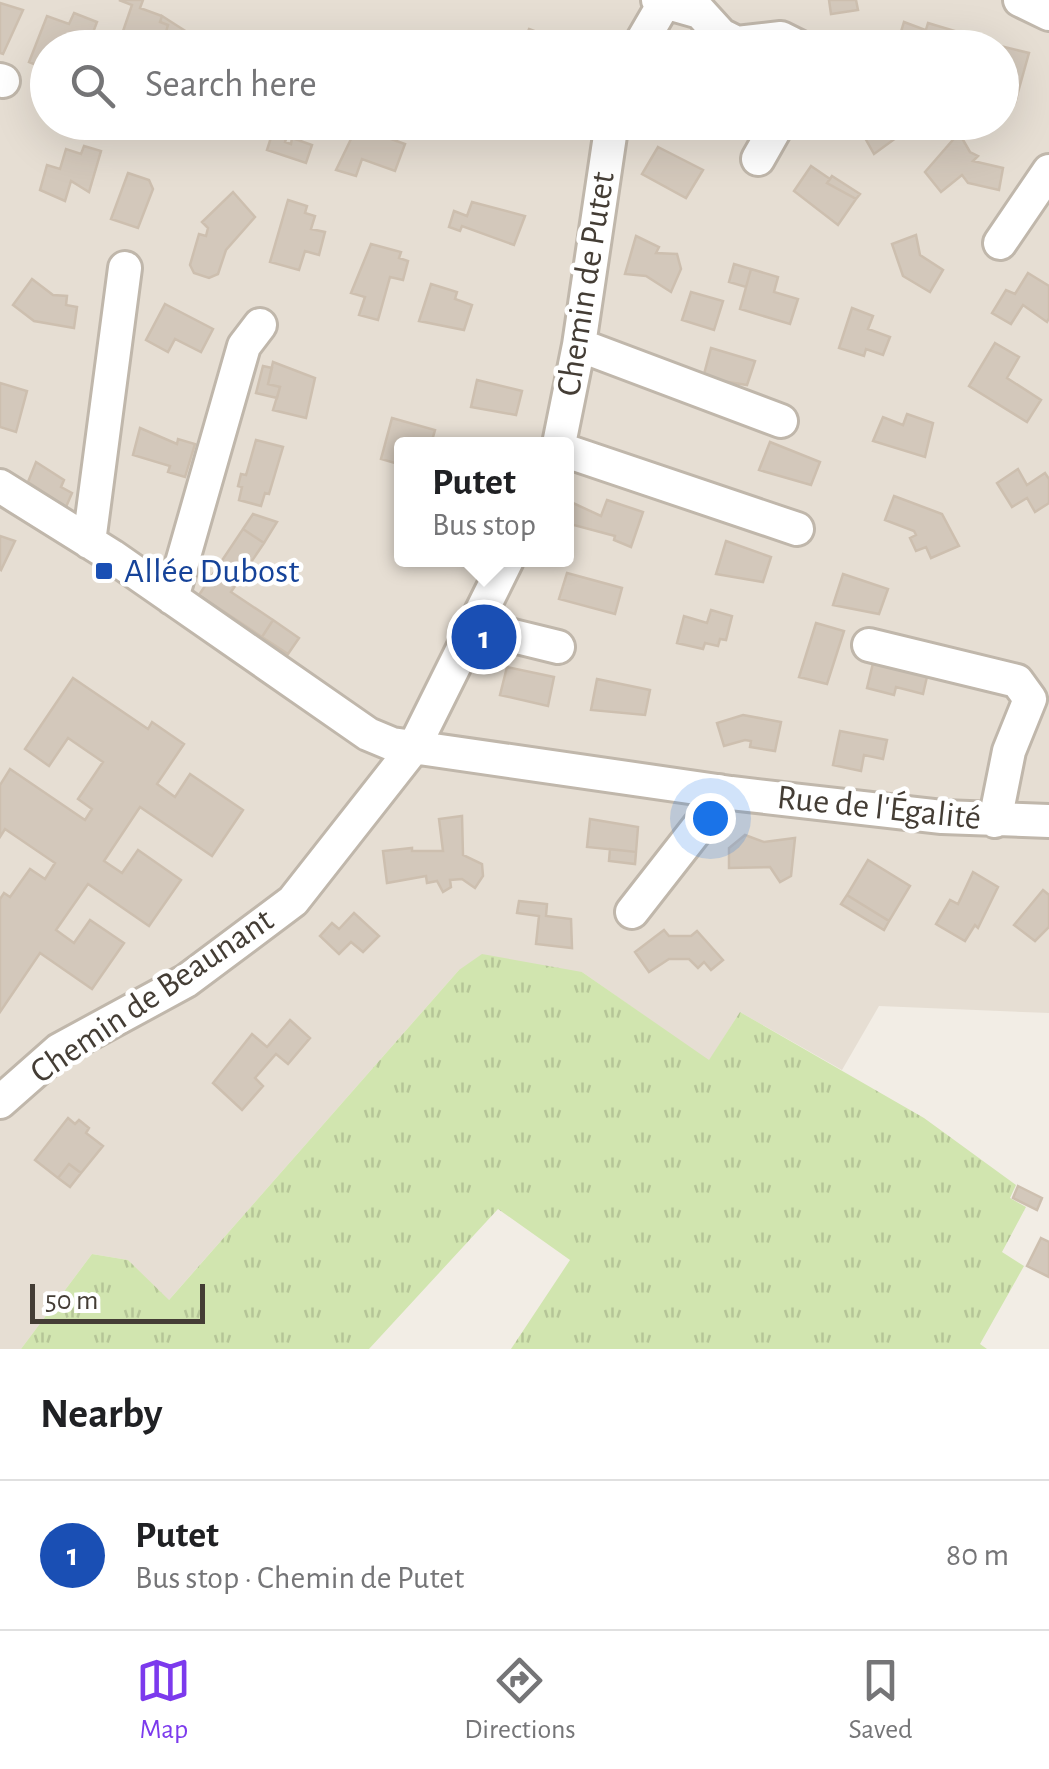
<!DOCTYPE html>
<meta charset="utf-8">
<style>
body{margin:0;font-family:"Alegreya Sans",sans-serif;background:#f6f6f6;color:#202124}
.scale{position:absolute;left:30px;bottom:25px;width:175px;box-sizing:border-box;padding-left:10px;border:5px solid #443d35;border-top:0;font-size:28px;line-height:35px;white-space:nowrap;color:#443d35;-webkit-text-stroke:8px #fff;paint-order:stroke}
.you{position:absolute;left:710px;top:818px;width:35px;height:35px;margin:-25px;border:8px solid #fff;border-radius:50%;background:#1a73e8;box-shadow:0 0 0 15px #1a73e833}
.badge{display:grid;place-items:center;width:65px;height:65px;border-radius:50%;background:#7c3aed;color:#fff;font-size:32px;font-weight:700}
.pin{position:absolute;translate:-50% -50%;border:5px solid #fff;box-shadow:0 2px 10px #0006}
.popup{position:absolute;left:394px;top:437px;width:180px;height:130px;box-sizing:border-box;display:grid;place-content:center;border-radius:10px;background:#fff;filter:drop-shadow(0 2px 8px #0005);font-size:32px;white-space:nowrap;color:#757577}
.popup b{font-size:38px;color:#202124}
.popup::after{content:'';position:absolute;left:50%;top:100%;margin-left:-20px;border:20px solid transparent;border-top-color:#fff}
.list{margin:0;padding:0;list-style:none}
h2{display:flex;justify-content:space-between;align-items:center;height:130px;margin:0;padding:0 40px;font-size:42px}
h2 small{font-size:32px;font-weight:400;color:#757577}
.list li{display:grid;grid-template-columns:65px 1fr auto;gap:30px;align-items:center;box-sizing:border-box;height:150px;padding:0 40px;border-top:2px solid #e0e0e0}
.list b{display:block;font-size:38px;white-space:nowrap}
.list p{margin:0;font-size:32px;white-space:nowrap;color:#757577}
.list em{font-size:32px;font-style:normal;color:#757577}
.icon{flex:none;width:55px;height:55px;fill:none;stroke:currentColor;stroke-width:2;stroke-linecap:round;stroke-linejoin:round}
.map{position:relative;flex:none;width:1049px;height:1349px;overflow:hidden}
.search{position:absolute;background:#fff;box-shadow:0 10px 40px #0002;left:30px;right:30px;top:30px;height:110px;display:flex;align-items:center;gap:25px;box-sizing:border-box;padding:0 35px;border-radius:55px;color:#757577;font-size:38px}
.sheet{height:280px;background:#fff}
nav{display:flex;justify-content:space-around;align-items:center;box-sizing:border-box;height:140px;border-top:2px solid #e0e0e0;background:#fff;font-size:28px;color:#757577}
nav a{display:grid;justify-items:center;gap:5px}
nav .on{color:#7c3aed}
.map>svg:first-child{display:block}
.residential{fill:#e6ded3;fill-rule:evenodd}
.grass{fill:url(#grass-tufts)}
.building{fill:#d3c8bb;stroke:#cdbfaf;stroke-width:2.5}
.lines{fill:none;stroke-linecap:round;stroke-linejoin:round}
.minor-casing{stroke:#c0b7ab;stroke-width:38}
.minor{stroke:#fff;stroke-width:32}
.transit-dot{fill:#1a4fb4;stroke:#fff;stroke-width:4}
.labels{text-anchor:middle;dominant-baseline:central;stroke-width:9;stroke-linejoin:round;paint-order:stroke}
.street-label{font-size:35px;fill:#443d35;stroke:#fff}
.transit-label{font-size:35px;fill:#164399;stroke:#fff;text-anchor:start}
</style>
<div class="map">
<svg width="1049" height="1349" viewBox="0 0 1049 1349">
<defs>
<pattern id="grass-tufts" width="24" height="20" patternUnits="userSpaceOnUse" patternTransform="scale(2.5)"><rect width="24" height="20" fill="#d1e5af"/><path d="M3 7l-1-3M5 7V3M7 7l1-3M15 17l-1-3M17 17v-4M19 17l1-3" fill="none" stroke="#b5c597"/></pattern>
</defs>
<rect width="100%" height="100%" fill="#f2ede5"/>
<path class="residential" d="M0 0H1049V1013L879 1006 842 1070 740 1012 709 1061 582 972 459 970 168 1301 128 1260 92 1254 21 1349H0ZM48 48H1002V122H48ZM402 444H566V560H402Z"/>
<path class="grass" d="M482 954 582 972 709 1060 740 1012 924 1118 1016 1185 1010 1198 1026 1207 1002 1252 1024 1266 980 1344 987 1349H511L570 1260 498 1209 369 1349H21L92 1254 128 1260 169 1300 459 970Z"/>
<path class="building" d="M119 0H143L140 8 162 16 160 22 168 25 165 35 184 42 182 48H140L142 44 121 37 132 5Z
M829 0H856L858 10 831 14Z
M0 3 23 10 3 54 0 53Z
M74 13 97 22 87 48H48L46 69 29 62 47 16 69 24Z
M162 16 187 32 184 42 165 35 168 25 160 22Z
M904 22 952 40 950 48H896Z
M928 23 955 31 952 40 925 33Z
M529 29 563 42 561 48H522Z
M996 45 1029 53 1015 103 1002 99V48Z
M276 122H292L285 142 291 144 292 138 312 145 306 163 267 150Z
M856 122H890L900 135 874 154Z
M352 125 405 144 395 171 362 159 356 176 336 170 352 137Z
M959 133 970 152 978 156 973 161 1003 168 999 190 968 183 962 175 941 192 925 172Z
M84 146 101 151 89 192 71 181 65 201 40 190 47 165 60 169 66 149 81 154Z
M658 147 703 170 686 198 642 174Z
M811 166 830 179 827 183 856 199 838 225 794 191Z
M128 173 149 180 153 189 138 228 111 219Z
M832 176 860 194 856 199 827 183Z
M233 192 255 217 226 250 218 274 209 278 194 273 190 265 199 234 206 236 208 228 202 222Z
M288 200 307 206 305 213 315 216 311 229 325 232 319 255 305 251 299 270 270 262Z
M472 202 525 216 514 245 462 226 460 231 449 227 454 211 467 216Z
M916 235 920 255 943 270 930 292 903 276 892 244Z
M636 236 659 247 656 253 677 254 681 269 671 292 646 276 625 274Z
M371 244 401 252 399 258 408 261 403 280 390 277 378 320 359 315 365 297 351 293Z
M734 264 751 269 746 287 729 282Z
M751 269 778 277 774 292 798 299 790 324 740 309Z
M1028 273 1049 286V318L1047 322 1023 305 1011 324 992 313 1006 290 1015 294Z
M32 279 53 295 67 296 66 305 77 307 74 328 34 321 13 305Z
M431 284 457 292 455 299 472 305 464 330 419 321Z
M691 292 723 301 714 330 682 320Z
M165 304 213 329 201 352 175 339 168 352 146 340Z
M852 308 873 316 868 329 890 337 883 355 866 349 864 356 839 348Z
M995 343 1019 357 1007 378 1041 400 1027 422 969 386Z
M711 348 755 361 747 385 703 378Z
M273 362 315 378 306 418 273 410 280 387 268 384Z
M263 366 272 368 268 384 280 387 277 398 256 393Z
M477 380 522 391 516 415 471 407Z
M0 383 27 391 16 432 0 427Z
M907 414 933 423 925 457 873 441 883 417 903 425Z
M392 418 435 430 431 444H402V465L381 459Z
M140 428 177 444 178 439 195 444 185 477 168 472 170 466 133 455Z
M256 440 283 447 269 494 265 493 261 506 239 500 242 487 238 486 241 474 246 475Z
M770 442 820 462 811 485 759 470Z
M36 462 64 480 61 487 72 493 66 507 28 482Z
M1018 469 1027 485 1045 473 1049 479V503L1035 512 1027 498 1012 507 997 483Z
M894 496 942 514 959 546 931 558 926 547 916 551 910 538 916 535 914 531 885 520Z
M607 500 643 512 631 547 614 540 615 536 566 523 573 503 601 516Z
M253 514 277 522 264 543 243 529Z
M243 529 264 543 231 592 273 620 262 637 199 595Z
M0 536 15 541 1 570 0 569Z
M726 541 771 557 763 582 716 574Z
M567 573 622 588 615 614 559 599Z
M843 574 888 589 879 614 833 605Z
M711 610 732 616 726 640 720 639 718 646 705 643 703 649 677 643 684 616 707 623Z
M273 620 299 638 288 654 262 637Z
M816 623 844 631 827 684 799 677Z
M875 655 929 668 923 694 896 687 894 695 867 688Z
M507 667 554 677 548 706 500 695Z
M73 678 148 729 152 722 184 744 157 784 175 797 190 774 243 810 212 856 140 807 104 861 122 873 138 850 181 880 149 926 88 884 56 930 74 943 90 920 124 943 92 989 40 953 0 1012V899L4 893 10 897 30 869 45 879 55 863 5 829 0 837V785L10 769 85 820 92 809 78 799 103 762 68 738 49 766 25 749Z
M597 679 650 690 645 715 591 710Z
M743 715 781 722 775 751 750 747 751 741 745 740 724 746 717 723Z
M840 731 887 740 883 759 864 755 861 771 833 765Z
M462 816 463 855 482 864 483 876 475 888 462 879 450 880 451 887 443 892 437 881 427 883 426 876 387 883 383 851 412 848V851H443L439 819Z
M590 819 638 827 636 852 587 847Z
M745 835 764 842 795 838 791 876 780 882 770 867 729 868V848Z
M610 849 636 852 635 864 609 861Z
M868 860 910 886 889 921 847 895Z
M973 872 998 887 978 928 975 925 965 941 936 924 950 900 958 904Z
M1043 890 1049 895V927L1035 941 1014 925Z
M847 895 889 921 884 930 841 904Z
M519 901 547 904 546 916 571 919 572 948 536 944 539 916 517 913Z
M354 913 379 936 363 952 351 942 339 954 320 936 332 923 339 929Z
M664 930 669 936H691L697 931 723 960 711 970 704 962 698 968 689 959H669L649 972 635 952Z
M290 1020 310 1038 288 1064 276 1054 255 1078 263 1086 242 1110 213 1083 252 1034 267 1047Z
M68 1118 75 1124 79 1120 89 1128 86 1133 103 1146 81 1173 69 1164 58 1178 35 1160Z
M69 1164 81 1173 70 1187 58 1178Z
M1018 1186 1042 1198 1037 1210 1013 1198Z
M1041 1238 1049 1242V1277L1027 1266Z"/>
<g class="lines">
<defs>
<path id="minor" d="M658 0 700 12 721 35 737 43 781 38 801 48
M1020 0 1049 14
M638 48 666 0
M0 80 3 81
M758 159 779 122
M1000 243 1049 171
M579 345 781 421
M559 444 579 345 612 122
M566 451 797 529
M0 486 112 556 368 734 392 744 731 793 942 817 1049 821
M89 542 125 268
M172 598 244 346 260 325
M474 622 493 631 558 647
M869 645 1017 681 1030 699 1009 751 995 821
M632 912 714 807 719 791
M0 1102 59 1050 186 981 293 901 414 747 507 560"/>
</defs>
<use href="#minor" class="minor-casing"/>
<use href="#minor" class="minor"/>
</g>
<rect class="transit-dot" x="94" y="561" width="20" height="20" rx="5"/>
<g class="labels">
<g class="street-label">
<text transform="translate(586 284) rotate(-81)">Chemin de Putet</text>
<text transform="translate(879 808) rotate(6)">Rue de l'Égalité</text>
<text transform="translate(152 996) rotate(-34)">Chemin de Beaunant</text>
</g>
<g class="transit-label">
<text x="124" y="571">Allée Dubost</text>
</g>
</g>
</svg>
<div class="scale">50 m</div>
<div class="you"></div>
<div class="pin badge" style="left:484px;top:637px;background:#1a4fb4">1</div>
<div class="popup"><b>Putet</b>Bus stop</div>
<div class="search"><svg class="icon" aria-label="search" viewBox="0 0 24 24"><circle cx="10" cy="10" r="6"/><path d="M15 15l6 6"/></svg>Search here</div>
</div>
<section class="sheet">
<h2>Nearby<small></small></h2>
<ul class="list">
<li><span class="badge" style="background:#1a4fb4">1</span><div><b>Putet</b><p>Bus stop · Chemin de Putet</p></div><em>80 m</em></li>
</ul>
</section>
<nav>
<a class="on"><svg class="icon" aria-label="map" viewBox="0 0 24 24"><path d="M3 6l6-2 6 2 6-2v14l-6 2-6-2-6 2zM9 4v14M15 6v14"/></svg>Map</a>
<a><svg class="icon" aria-label="directions" viewBox="0 0 24 24"><path d="M12 3l9 9-9 9-9-9zM9 14v-3h6M13 9l2 2-2 2"/></svg>Directions</a>
<a><svg class="icon" aria-label="saved" viewBox="0 0 24 24"><path d="M7 4h10v16l-5-4-5 4z"/></svg>Saved</a>
</nav>
